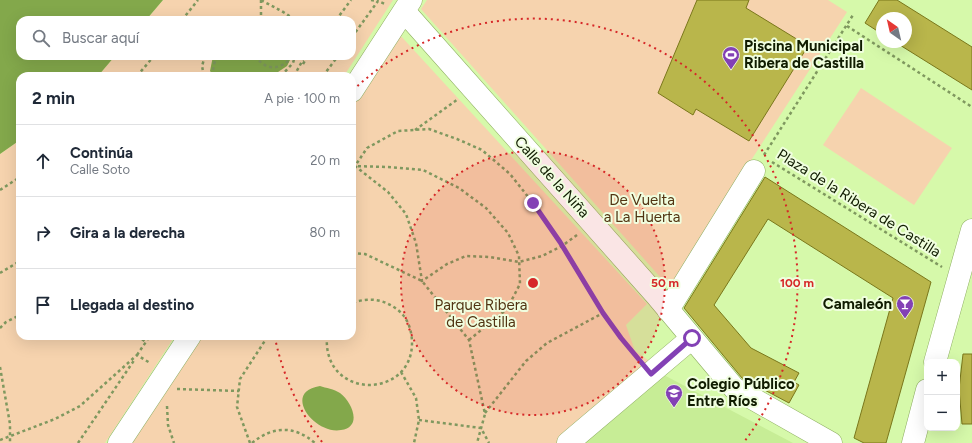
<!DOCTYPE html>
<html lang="es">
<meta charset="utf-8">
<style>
body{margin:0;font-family:Figtree,sans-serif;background:#f2f2f3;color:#1f2937}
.controls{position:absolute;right:12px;bottom:12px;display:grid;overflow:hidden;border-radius:8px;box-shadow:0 4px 16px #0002}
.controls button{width:36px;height:36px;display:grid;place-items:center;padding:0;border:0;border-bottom:1px solid #e0e1e3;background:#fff;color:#1f2937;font:20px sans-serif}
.compass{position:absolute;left:876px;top:12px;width:36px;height:36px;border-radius:50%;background:#fff;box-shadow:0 4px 16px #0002;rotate:326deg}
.stop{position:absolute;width:12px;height:12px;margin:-9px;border:3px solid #8341b5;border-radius:50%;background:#fff}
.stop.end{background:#8341b5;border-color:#fff;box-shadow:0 1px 4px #0008}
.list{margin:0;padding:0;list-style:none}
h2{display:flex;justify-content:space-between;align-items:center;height:52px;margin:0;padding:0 16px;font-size:17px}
h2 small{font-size:13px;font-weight:400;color:#747a83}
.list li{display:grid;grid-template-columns:26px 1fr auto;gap:12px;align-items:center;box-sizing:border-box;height:72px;padding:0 16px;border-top:1px solid #e0e1e3}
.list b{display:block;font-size:15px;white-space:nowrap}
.list p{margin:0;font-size:13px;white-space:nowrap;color:#747a83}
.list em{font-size:13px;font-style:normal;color:#747a83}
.icon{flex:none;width:22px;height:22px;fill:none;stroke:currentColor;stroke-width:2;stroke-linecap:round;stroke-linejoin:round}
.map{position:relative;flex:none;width:972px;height:443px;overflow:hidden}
.search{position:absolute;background:#fff;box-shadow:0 4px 16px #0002;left:16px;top:16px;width:340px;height:44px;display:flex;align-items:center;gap:10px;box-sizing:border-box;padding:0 14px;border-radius:12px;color:#747a83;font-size:15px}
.panel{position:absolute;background:#fff;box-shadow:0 4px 16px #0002;left:16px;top:72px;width:340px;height:268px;border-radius:12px}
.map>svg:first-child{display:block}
.built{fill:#c7ed96}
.green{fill:#f6d3ae}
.water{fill:#83a84b}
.building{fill:#b9b64b;stroke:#7a771b}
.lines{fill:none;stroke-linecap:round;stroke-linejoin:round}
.minor-casing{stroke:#8dad61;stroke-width:23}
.path{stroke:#7f985f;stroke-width:2.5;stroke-dasharray:3 3;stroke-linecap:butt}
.minor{stroke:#fff;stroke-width:22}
.route{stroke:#8341b5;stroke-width:5}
.ring{fill:none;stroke:#d62828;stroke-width:2;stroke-dasharray:2 4}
.labels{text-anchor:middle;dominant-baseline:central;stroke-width:4;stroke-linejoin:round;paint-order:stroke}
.poi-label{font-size:15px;font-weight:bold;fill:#101c00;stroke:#f0fedf;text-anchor:start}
.street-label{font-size:15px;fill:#101c00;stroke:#f0fedf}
.park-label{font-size:15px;fill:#513412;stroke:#f0fedf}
.centre{fill:#d62828;stroke:#f0fedf;stroke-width:2}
.ring-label{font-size:12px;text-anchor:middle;font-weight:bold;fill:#d62828;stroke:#f0fedf;stroke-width:4;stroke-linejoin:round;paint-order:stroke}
</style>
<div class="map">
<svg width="972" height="443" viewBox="0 0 972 443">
<rect width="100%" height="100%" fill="#d6f9aa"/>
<path class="built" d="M662 374 793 443H580Z"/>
<path class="green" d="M163 0H393L344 76H98L115 56H352V20H146Z
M427 0H828L847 12 669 287 421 9Z
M396 34H399L647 304 626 325 635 351 651 362 556 443H130L200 336H352V103Z
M861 88 952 148 914 205 823 145Z
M20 140V336H175L105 443H0V154Z"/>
<path class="water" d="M0 0H163L146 20H20V56H115L98 76H20V140L0 154Z
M213 56H292L287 66 272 76H214L210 71Z
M320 386C326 388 334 389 340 393 352 402 363 427 341 430 315 435 281 392 320 386Z"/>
<path class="building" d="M697 0H749L746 8 808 46 749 141 696 109 693 115 658 93Z
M879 0H897L972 47V90L895 42H906V18H882V34L865 23Z
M765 177 931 282 886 443H864L854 438 893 298 768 219 714 305 751 348 799 373 794 382 799 385 789 403 742 378 684 308Z
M963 354H972V424H962L959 389Z"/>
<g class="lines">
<defs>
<path id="minor" d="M404 11 656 295 734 388 831 443
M352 91 411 0
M668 310 754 171
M935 362 972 230
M119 443 190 336
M568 443 692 338
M913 443 927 390"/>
</defs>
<use href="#minor" class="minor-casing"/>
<path class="path" d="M261 0C273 7 284 11 294 20
M261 0V19
M371 0 378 1
M182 20 198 0
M256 20 267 18 275 20
M336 20 351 0
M847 26 972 107
M352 37 378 1 385 4
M255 56C267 72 281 70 293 56
M303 64 308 56
M137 76 154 56
M204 76 202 66 205 56
M212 76 215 60 218 56
M281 76 293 63 295 56
M294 76 305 56
M323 76 338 56
M415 130 458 99
M764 155 853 15
M772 162 942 267
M352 166 388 167 423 170 459 188 486 208 508 233 519 256 520 284 507 309 469 340
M0 190 20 177
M577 235 562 246 542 256 519 262 490 257 466 256 447 264 422 281 416 243 406 214 388 192 355 166 367 148 398 131 429 129 457 139 482 150 510 174 533 203 560 242 562 246C585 285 608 323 638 358
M352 253 365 254 422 281 469 340 485 414 477 443
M0 273 20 261
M0 328 6 322 20 315
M137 336 146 342
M327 336C322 400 412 400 412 343 412 331 408 318 398 310 384 299 369 297 352 303
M137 355 150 336
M0 367 10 424V443
M401 372 416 398 419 420 414 443
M177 389 239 391
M167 406 168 425 174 443
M485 413 526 361 547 343 603 313
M419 420 481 428 489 443
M0 440 55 419 80 406 137 355 150 363
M78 443 135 359
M250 443 237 407 240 379 268 336
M252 443C273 426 294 425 315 443"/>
<use href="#minor" class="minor"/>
</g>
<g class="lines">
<path class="route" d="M533 203 560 242 603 313 621 338 651 374 692 338"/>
</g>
<circle cx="533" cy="283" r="132" fill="#d62828" fill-opacity=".12"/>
<g class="ring">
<circle cx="533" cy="283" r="132"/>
<path d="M322 442A264 264 0 0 1 275 338M353 90A264 264 0 0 1 744 442"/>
</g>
<defs>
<symbol id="stadium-pin" viewBox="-11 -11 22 30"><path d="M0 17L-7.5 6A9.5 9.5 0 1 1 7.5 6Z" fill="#8341b5" stroke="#f0fedf"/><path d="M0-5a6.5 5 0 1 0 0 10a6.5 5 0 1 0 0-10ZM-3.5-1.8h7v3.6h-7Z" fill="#fff"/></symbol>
<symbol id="bar-pin" viewBox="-11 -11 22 30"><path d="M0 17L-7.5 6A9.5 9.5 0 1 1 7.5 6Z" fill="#8341b5" stroke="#f0fedf"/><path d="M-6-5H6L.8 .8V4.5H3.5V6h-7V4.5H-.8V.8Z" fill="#fff"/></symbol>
<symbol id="school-pin" viewBox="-11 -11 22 30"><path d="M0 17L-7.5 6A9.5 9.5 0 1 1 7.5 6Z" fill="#8341b5" stroke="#f0fedf"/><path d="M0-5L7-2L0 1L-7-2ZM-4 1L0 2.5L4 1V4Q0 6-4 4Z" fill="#fff"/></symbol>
</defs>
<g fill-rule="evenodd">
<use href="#stadium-pin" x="721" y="45" width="20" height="27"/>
<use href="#bar-pin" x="895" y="294" width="20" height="27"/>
<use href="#school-pin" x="664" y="383" width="20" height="27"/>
</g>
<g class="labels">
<g class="poi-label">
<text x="744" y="46">Piscina Municipal<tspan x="744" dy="17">Ribera de Castilla</tspan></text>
<text x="892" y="304" text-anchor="end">Camaleón</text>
<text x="687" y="384">Colegio Público<tspan x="687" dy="17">Entre Ríos</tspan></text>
</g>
<g class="street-label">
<text transform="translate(552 177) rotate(48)">Calle de la Niña</text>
<text transform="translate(859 203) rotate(32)">Plaza de la Ribera de Castilla</text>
</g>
<g class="park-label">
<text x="642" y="200">De Vuelta<tspan x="642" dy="17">a La Huerta</tspan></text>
<text x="481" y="305">Parque Ribera<tspan x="481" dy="17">de Castilla</tspan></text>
</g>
</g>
<circle cx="533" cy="283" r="6" class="centre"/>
<g class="ring-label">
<text x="665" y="287">50 m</text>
<text x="797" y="287">100 m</text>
</g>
</svg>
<div class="controls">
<button>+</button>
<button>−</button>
</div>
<svg class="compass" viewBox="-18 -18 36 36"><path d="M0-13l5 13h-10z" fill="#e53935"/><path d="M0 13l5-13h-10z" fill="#747a83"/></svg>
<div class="stop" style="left:692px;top:338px"></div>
<div class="stop end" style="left:533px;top:203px"></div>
<div class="search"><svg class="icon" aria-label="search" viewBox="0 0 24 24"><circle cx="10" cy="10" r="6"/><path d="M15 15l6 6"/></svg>Buscar aquí</div>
<section class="panel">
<h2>2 min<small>A pie · 100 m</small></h2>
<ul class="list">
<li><svg class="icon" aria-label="ahead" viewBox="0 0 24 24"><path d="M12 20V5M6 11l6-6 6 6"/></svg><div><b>Continúa</b><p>Calle Soto</p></div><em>20 m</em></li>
<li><svg class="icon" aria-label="right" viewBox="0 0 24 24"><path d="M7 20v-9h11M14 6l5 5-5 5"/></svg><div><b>Gira a la derecha</b></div><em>80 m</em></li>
<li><svg class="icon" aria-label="arrive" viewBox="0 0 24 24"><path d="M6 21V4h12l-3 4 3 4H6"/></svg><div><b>Llegada al destino</b></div></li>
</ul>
</section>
</div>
